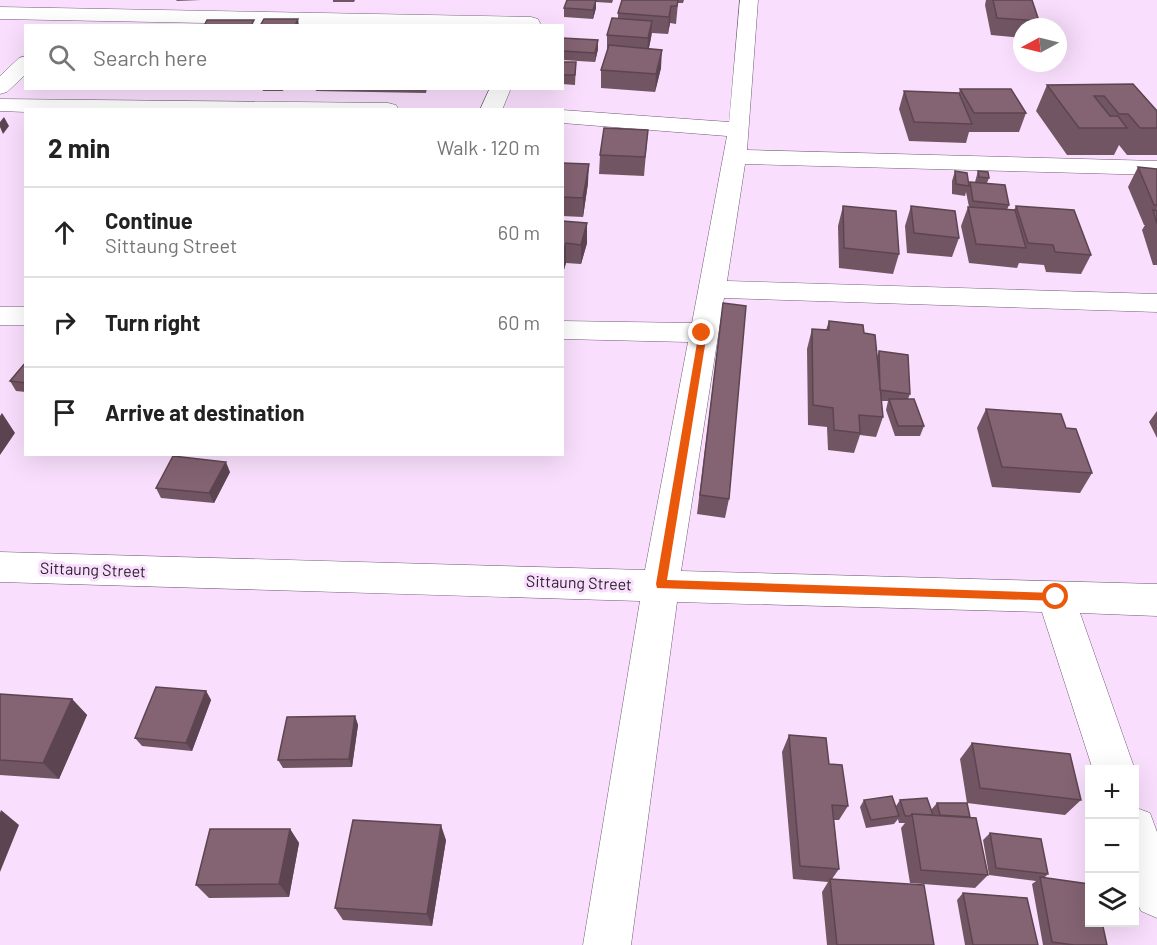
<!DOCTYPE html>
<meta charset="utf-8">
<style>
body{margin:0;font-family:Barlow,sans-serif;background:#f6f6f6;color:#222}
.controls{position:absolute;right:18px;bottom:18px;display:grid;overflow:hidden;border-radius:0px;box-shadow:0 6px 24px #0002}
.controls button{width:54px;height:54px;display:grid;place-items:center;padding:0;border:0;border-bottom:2px solid #e0e0e0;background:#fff;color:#222;font:30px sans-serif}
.compass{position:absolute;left:1013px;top:18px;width:54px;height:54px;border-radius:50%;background:#fff;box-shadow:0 6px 24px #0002;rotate:263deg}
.stop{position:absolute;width:18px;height:18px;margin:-14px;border:4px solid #ea580c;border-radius:50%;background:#fff}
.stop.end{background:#ea580c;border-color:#fff;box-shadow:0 2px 6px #0008}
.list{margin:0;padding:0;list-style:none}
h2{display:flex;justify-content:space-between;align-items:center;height:78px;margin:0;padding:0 24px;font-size:26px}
h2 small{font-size:20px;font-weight:400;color:#767676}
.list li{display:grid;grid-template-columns:39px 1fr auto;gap:18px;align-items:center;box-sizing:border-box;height:90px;padding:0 24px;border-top:2px solid #e0e0e0}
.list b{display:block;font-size:22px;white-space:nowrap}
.list p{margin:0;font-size:20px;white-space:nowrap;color:#767676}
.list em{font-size:20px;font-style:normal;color:#767676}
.icon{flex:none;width:33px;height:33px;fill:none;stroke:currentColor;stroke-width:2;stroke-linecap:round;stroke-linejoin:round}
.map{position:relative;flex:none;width:1157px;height:945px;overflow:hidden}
.search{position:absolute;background:#fff;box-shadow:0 6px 24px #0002;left:24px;top:24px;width:540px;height:66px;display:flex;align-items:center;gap:15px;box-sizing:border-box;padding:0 21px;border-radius:0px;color:#767676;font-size:22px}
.panel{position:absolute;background:#fff;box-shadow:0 6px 24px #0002;left:24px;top:108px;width:540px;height:348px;border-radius:0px}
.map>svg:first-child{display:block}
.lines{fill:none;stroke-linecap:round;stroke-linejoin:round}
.street-casing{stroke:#705b74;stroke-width:1}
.street{fill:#fff;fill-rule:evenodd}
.wall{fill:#725562}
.shaded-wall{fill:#5c4550}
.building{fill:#846372;stroke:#5c4550;stroke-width:1.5}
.route{fill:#ea580c}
.labels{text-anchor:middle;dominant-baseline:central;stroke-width:6;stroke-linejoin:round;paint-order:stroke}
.street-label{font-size:16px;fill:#2c232d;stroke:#f9dffd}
</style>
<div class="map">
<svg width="1157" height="945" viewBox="0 0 1157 945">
<rect width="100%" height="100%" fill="#f9dffd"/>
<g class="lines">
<defs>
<path id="street" d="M740 0H758L747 150 1157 161V175L745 164 727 281 1157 294V312L724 298 681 571 1157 584V616L1080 613 1135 770H1093L1042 612 677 602 631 945H583L640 601 0 582V552L645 570 688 342 562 339V321L692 323 727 136 562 123V110L729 122Z
M0 7 531 17 538 19 540 23 539 26H363L0 19Z
M26 56V74L7 92 0 94V76L19 58Z
M490 88H511L502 110H480Z
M0 99 388 103 396 105 399 110H26V112L0 111Z
M0 307H26V325H0Z
M1134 807 1150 813 1157 832V918L1141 911 1134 896Z"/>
</defs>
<use href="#street" class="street-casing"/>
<use href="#street" class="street"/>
</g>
<path class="wall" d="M176 0H201L177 1Z
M333 0H355L354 2H333Z
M567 0H613L612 3 596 2V8L593 19 564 17V8Z
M622 0H684L683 3H678L676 24 670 23 668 34 652 33 649 48 661 68 655 92 601 88V70L607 53V35L618 19V13Z
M986 0H993L1039 21 1036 27H1022V38L991 35 985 5Z
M562 38 598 40V49L595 62 562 60Z
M562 62H576L575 85 562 84Z
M1133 84 1157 111V155H1127L1119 145 1114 155H1067L1036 111 1047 85Z
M262 88H284L283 91H263Z
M315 88H427L426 93 316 91Z
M960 89 1026 113 1019 132H969L966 143 909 141 899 109 904 91 959 93Z
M648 130 644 176 599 174 600 155Z
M562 163 588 183 583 217 562 216Z
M1138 167 1157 169V265H1153L1142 230 1145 225H1144L1128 187Z
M955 171 969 186 970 182H975L978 171 989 178 987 183 1009 205 1007 210H1014L1016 206 1091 255 1081 274 1046 272 1044 265 1019 263 1017 268 969 263 961 226 968 207H969L966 192 965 196 952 194V181Z
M843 206 899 254 893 274 839 268 838 226Z
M911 206 959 238 952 257 907 253 905 226Z
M562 221 587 223V243L581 264 566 263 562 276Z
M723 303 729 499 725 518 697 514Z
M829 321 864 333 877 357 879 351 910 394 908 399 924 426 920 436H895L886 410 888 401H881L883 417 876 437 860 435 854 453 828 450 827 427 808 425 807 349 812 329 826 330Z
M26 362V392L16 391 10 381Z
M986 409 1066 428 1092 473 1080 493 992 487 977 428Z
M1157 411V438L1149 422Z
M230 472 214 503 161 498 156 488Z
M206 691 211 700 192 751 142 746 135 738Z
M0 694 72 699 87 715 59 779 0 775Z
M355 716 358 725 352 767 283 768 278 760Z
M789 735 829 764 848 806 839 820H834L839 869 832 879 934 945H827L822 892 828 882 793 879 782 752Z
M972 743 1081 800 1065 815 967 803 960 759Z
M864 800 896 806 900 800 931 810 937 803 970 817 988 875 975 888 910 883 901 828 905 823H899L898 819 894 824 866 828 860 807Z
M290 829 299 843 289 897 209 898 196 885Z
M990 833 1048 874 1044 878 1107 945H1043L1032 884 1036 881 989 875 983 840Z
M446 840 432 926 343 920 335 908Z
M963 893 1038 945H965L957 900Z"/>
<path class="shaded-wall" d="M596 0V8L593 19V10Z
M671 6 670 23 668 34 669 17Z
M298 19 299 26H295Z
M652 21 651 38 647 56 648 38Z
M598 40V49L595 62V53Z
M662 50 661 68 655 92 656 74Z
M4 117 9 126 3 134 0 127V122Z
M589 164 588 183 583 217V198Z
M587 223V243L581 264V245Z
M566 243V263L562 276V255Z
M2 413 15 433 0 455V416Z
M226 462 230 472 214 503 209 493Z
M206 691 211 700 192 751 186 743Z
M72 699 87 715 59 779 43 763Z
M355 716 358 725 352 767 349 759Z
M1 810 19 825 0 872V813Z
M441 825 446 840 432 926 427 914Z
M290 829 299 843 289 897 279 884Z"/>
<path class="building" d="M567 0H596L593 10 564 8Z
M622 0H678L677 6H671L669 17 618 13Z
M993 0H1032L1039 21 997 18Z
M612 18 652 21 648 38 607 35Z
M264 19H298L295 26H260Z
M207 20H254L251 26H204Z
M562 38 598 40 595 53 562 51Z
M609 45 662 50 656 74 601 70Z
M562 62H576L575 75H562Z
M1133 84 1157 111V128H1140L1128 114H1119L1104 96H1094L1110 116H1118L1127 128H1079L1047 85Z
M960 89H1011L1026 113H974Z
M904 91 959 93 972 124 914 122Z
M604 128 648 130 645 157 600 155Z
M562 163 589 164 583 198 562 197Z
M1138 167 1157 169V205H1154Z
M955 171 967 173 969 186 956 184Z
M978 171 988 172 989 178 979 177Z
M970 182 1005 185 1009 205 973 201Z
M843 206 896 211 899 254 844 248Z
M911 206 955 211 959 238 914 233Z
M1016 206 1074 210 1091 255 1055 252 1053 245 1028 243Z
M968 207 1015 210 1026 248 976 244Z
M1153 210 1157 211V224Z
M562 221 587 223 581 245 566 243 562 255Z
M723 303 746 306 729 499 700 495Z
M829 321 863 325 864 333 875 335 883 417 859 415 860 433 834 430 833 408 813 405 812 329 829 330Z
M879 351 908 355 910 394 880 390Z
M26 362V383L10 381Z
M889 399H914L924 426H898Z
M986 409 1061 414 1066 428 1076 429 1092 473 1002 467Z
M173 456 226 462 209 493 156 488Z
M156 687 206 691 186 743 135 738Z
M0 694 72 699 43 763 0 760Z
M355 716 349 759 278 760 287 717Z
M789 735 826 738 829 764 842 765 848 806 832 805 839 869 800 866Z
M972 743 1070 754 1081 800 980 788Z
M892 796 899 816 871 820 864 800Z
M927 798 933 815 912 814 910 816H905L900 800Z
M937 803H967L970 817 940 815Z
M912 814 976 818 988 875 921 870Z
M353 820 441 825 427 914 335 908Z
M210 829H290L279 884 196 885Z
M990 833 1041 839 1048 874 996 868Z
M1040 877 1089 884V922H1102L1107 945H1074L1052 942Z
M830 879 924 885 934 945H837Z
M963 893 1027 898 1038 945H973Z"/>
<path class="route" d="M699 331 707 333 667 580 1056 593 1061 597 1060 601 657 588 656 584Z"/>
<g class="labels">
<g class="street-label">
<text transform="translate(93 569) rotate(2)">Sittaung Street</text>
<text transform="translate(579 582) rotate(2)">Sittaung Street</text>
</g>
</g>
</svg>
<div class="controls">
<button>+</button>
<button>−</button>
<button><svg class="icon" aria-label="layers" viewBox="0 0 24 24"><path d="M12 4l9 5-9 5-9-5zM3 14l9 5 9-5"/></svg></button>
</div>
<svg class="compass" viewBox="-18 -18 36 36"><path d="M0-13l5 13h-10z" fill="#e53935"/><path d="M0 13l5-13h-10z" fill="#767676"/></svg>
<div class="stop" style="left:1056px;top:597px"></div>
<div class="stop end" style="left:702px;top:333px"></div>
<div class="search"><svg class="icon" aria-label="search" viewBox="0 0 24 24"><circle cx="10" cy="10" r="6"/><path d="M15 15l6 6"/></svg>Search here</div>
<section class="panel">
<h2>2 min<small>Walk · 120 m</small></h2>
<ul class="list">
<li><svg class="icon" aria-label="ahead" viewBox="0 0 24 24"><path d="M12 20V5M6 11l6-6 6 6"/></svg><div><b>Continue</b><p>Sittaung Street</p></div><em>60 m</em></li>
<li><svg class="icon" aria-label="right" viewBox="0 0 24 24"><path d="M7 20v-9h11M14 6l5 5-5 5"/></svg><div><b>Turn right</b></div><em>60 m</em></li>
<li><svg class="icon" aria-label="arrive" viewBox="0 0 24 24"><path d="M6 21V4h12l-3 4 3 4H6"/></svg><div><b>Arrive at destination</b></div></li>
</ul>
</section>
</div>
